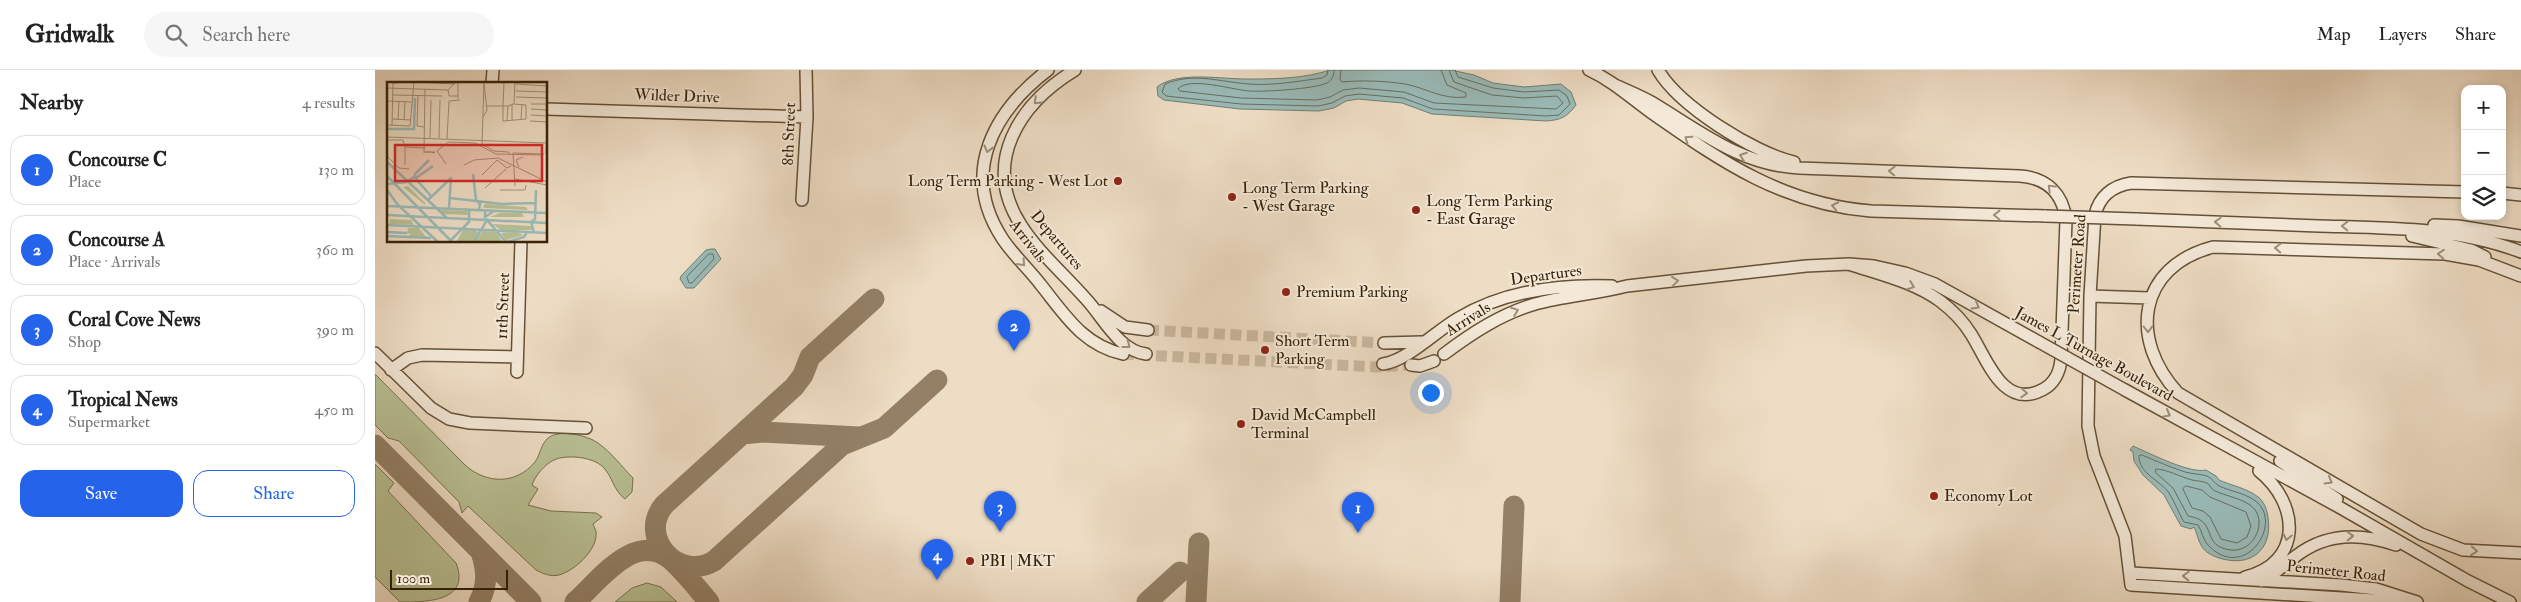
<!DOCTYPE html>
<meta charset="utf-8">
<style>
body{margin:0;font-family:"IM FELL Double Pica",serif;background:#f6f6f6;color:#222}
.controls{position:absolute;right:15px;top:15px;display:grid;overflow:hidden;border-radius:10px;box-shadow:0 2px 8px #0003}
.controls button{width:45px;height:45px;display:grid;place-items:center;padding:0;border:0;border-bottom:1px solid #e0e0e0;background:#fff;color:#222;font:25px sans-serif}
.scale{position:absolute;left:15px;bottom:12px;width:118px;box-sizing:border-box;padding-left:5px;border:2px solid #382207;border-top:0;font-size:14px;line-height:18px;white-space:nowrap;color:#382207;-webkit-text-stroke:4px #f4e9d9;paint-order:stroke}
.you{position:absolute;left:1055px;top:322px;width:18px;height:18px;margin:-12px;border:4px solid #fff;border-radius:50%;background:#1a73e8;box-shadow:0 0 0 8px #1a73e833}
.badge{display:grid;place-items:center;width:32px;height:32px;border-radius:50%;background:#2563eb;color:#fff;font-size:16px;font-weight:700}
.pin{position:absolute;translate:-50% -41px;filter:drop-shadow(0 1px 2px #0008)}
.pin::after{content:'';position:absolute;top:26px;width:18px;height:15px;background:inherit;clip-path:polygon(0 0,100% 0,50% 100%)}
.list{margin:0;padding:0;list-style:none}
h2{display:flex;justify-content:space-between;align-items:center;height:65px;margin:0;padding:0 20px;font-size:21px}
h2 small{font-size:16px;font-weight:400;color:#767676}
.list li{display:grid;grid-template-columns:32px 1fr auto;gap:15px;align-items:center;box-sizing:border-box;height:70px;margin:0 10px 10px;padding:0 10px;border:1px solid #e0e0e0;border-radius:15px}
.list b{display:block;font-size:19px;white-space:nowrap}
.list p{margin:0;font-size:16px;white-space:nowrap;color:#767676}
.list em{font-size:16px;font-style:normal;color:#767676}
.actions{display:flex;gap:10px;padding:15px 20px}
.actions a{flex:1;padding:11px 0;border:1px solid #2563eb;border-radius:15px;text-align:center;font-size:18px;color:#2563eb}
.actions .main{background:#2563eb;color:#fff}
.icon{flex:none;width:28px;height:28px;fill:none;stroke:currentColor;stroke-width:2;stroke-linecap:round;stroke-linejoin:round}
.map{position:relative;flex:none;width:2146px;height:532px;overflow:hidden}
header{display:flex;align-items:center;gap:30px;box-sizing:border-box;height:70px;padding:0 25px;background:#fff;border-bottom:1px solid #e0e0e0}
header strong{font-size:24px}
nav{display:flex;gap:28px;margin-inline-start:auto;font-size:18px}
.search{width:350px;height:45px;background:#f6f6f6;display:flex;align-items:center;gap:12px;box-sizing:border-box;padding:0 18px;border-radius:28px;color:#767676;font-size:19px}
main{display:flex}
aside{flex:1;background:#fff}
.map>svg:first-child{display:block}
.green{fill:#b9c195;stroke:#78724e}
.water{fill:#9abbb9;stroke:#737e72}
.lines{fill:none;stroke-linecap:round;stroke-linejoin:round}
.shore{stroke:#696e60;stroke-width:1}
.taxiway{stroke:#938066;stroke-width:21}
.minor-tunnel{stroke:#cab89f;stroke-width:11;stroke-dasharray:11 5.5;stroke-linecap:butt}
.minor-casing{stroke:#665136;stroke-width:14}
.minor{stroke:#f4e9d9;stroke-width:11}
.minor-bridge-casing{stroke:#665136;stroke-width:14;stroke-linecap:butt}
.minor-bridge{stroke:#f4e9d9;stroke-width:11}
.oneway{stroke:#9f8f7a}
.poi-dot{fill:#8f2418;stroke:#f4e9d9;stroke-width:2}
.labels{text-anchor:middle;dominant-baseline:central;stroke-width:4;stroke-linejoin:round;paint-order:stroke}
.street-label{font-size:16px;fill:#382207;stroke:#f4e9d9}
.poi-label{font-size:16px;fill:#382207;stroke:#f4e9d9;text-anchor:start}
.inset-river{fill:none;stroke:#9abbb9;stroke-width:2.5}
.inset-road{fill:none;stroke:#a59279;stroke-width:1}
.view{fill:#d62828;fill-opacity:0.15;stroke:#d62828;stroke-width:2.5}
.inset-edge{fill:none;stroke:#382207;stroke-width:2.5}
</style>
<header>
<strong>Gridwalk</strong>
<div class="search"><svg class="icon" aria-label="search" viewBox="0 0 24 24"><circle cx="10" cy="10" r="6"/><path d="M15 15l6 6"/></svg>Search here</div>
<nav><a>Map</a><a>Layers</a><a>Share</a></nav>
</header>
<main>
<aside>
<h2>Nearby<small>4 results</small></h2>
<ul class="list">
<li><span class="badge">1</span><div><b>Concourse C</b><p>Place</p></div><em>130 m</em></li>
<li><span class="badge">2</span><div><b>Concourse A</b><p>Place · Arrivals</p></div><em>360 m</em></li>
<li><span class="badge">3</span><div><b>Coral Cove News</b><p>Shop</p></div><em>390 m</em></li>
<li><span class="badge">4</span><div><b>Tropical News</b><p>Supermarket</p></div><em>450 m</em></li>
</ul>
<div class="actions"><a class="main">Save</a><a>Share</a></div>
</aside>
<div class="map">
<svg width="2146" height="532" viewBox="0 0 2146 532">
<rect width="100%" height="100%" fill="#eeddc5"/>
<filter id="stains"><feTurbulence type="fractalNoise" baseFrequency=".004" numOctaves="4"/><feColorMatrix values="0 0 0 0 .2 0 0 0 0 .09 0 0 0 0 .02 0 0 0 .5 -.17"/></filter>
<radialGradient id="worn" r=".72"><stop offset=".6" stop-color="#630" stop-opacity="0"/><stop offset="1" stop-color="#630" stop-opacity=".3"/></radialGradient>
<path class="green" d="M0 304 90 395C111 414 141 415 160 392 165 385 166 374 173 368 184 359 212 365 223 373 236 382 247 397 258 408L257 422 250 429C238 420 238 407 228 397 218 387 192 384 179 390 170 394 160 406 157 415L163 419 153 435 176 441 221 443 227 447 218 454C219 457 222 462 221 465 221 481 199 501 184 505 176 507 169 504 161 500L93 436 87 443 84 432 24 371 13 368 0 355Z
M0 394 19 413 13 421 81 493C96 532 51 532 25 532L0 507Z
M272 513 286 517 302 532H240L257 518Z"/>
<path class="water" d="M955 0H1076L1099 5 1118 13 1149 17 1186 14 1196 22 1201 35C1192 47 1186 50 1171 51L1057 44 1027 33 983 29 971 31 959 38 944 41 865 39 789 30 783 26 782 17C804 0 848 10 878 9 903 9 931 8 955 0Z
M336 179H340L346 189 319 218H311L305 209 306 206 331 180Z
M1758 376C1774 383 1815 404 1831 400L1841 406 1844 410C1855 415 1874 419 1883 427 1889 431 1892 440 1893 447 1898 480 1876 498 1844 488 1838 486 1829 482 1826 475 1823 470 1822 463 1819 457L1816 459 1806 456 1789 425 1768 405 1759 391 1758 382 1755 380Z"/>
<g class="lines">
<path class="shore" d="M953 0 952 5 947 8C924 11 898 16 874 14 845 12 819 2 790 14L787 22 791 26 866 34 943 36 957 33 970 26 984 24 1028 28 1058 39 1171 46 1184 45 1195 34 1192 26 1184 20 1149 22 1118 18 1083 7 1080 0
M959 0C959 6 957 10 952 13 939 19 889 22 874 21 859 20 813 6 803 19L805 21 866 28 942 30 955 27 968 20 984 18 1029 22 1059 33 1181 39 1188 33 1182 26 1149 28 1117 25 1079 12 1074 0
M966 0 965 10 967 12C987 10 1010 11 1030 14 1052 18 1067 30 1091 27V23L1072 15 1066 0
M334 184H338L339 189 317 213H314L312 207Z
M1767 385C1781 391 1795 397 1810 402 1817 404 1826 404 1832 406 1837 408 1839 413 1844 416 1855 421 1869 423 1879 430 1911 451 1870 514 1833 475 1828 470 1827 461 1823 455L1809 452C1803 442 1800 432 1794 423 1786 411 1763 403 1764 386Z
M1781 399C1791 399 1806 407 1817 410 1821 411 1828 411 1832 413 1835 415 1836 419 1840 421 1851 426 1865 428 1875 435 1895 449 1879 483 1856 480 1824 476 1845 451 1813 446L1798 418 1781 403Z
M1811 416 1827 420 1835 427 1871 442 1876 456 1872 467 1862 473 1846 469 1835 447 1828 441 1817 438 1808 419Z"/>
<path class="taxiway" d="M499 229 435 287 428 305 419 317 289 435C262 468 304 512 339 491L467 375 509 358 562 310
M367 364 388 362 484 367
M0 375 156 532
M104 532C113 515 112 500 106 482
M200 532C224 511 260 460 295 489 309 501 322 518 334 532
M772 532 805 502
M821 532 824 473
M1135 532 1139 436"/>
<path class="minor-tunnel" d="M773 260 1009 273
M748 284 1002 297 1036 295"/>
<defs>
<path id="minor" d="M673 0C618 42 585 103 627 168 638 185 654 199 666 215 690 245 708 275 748 284
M700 0C644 34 606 93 646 155 663 182 690 205 711 229 728 247 744 281 771 284
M1214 0C1238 11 1256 28 1277 43 1347 92 1408 134 1496 141L1671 146
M1283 0C1304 36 1379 83 1419 92
M117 14 118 0
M1240 15C1253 21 1266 26 1278 33 1326 62 1366 95 1424 98L1645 106C1672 108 1688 124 1691 150L1686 289C1685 302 1679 314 1667 320 1628 340 1612 289 1596 264 1588 251 1577 240 1565 231 1539 212 1504 204 1474 194
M171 39 432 47
M2127 123 2146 125
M427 130 432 47 431 0
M1761 149C1822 151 1883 154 1944 156 2011 158 2082 157 2146 182
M2059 155 2083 156 2146 166
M2037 166 2096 180 2110 187
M2146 206 2104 190 2070 184 1838 177C1762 197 1754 270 1803 323L2046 464 2088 480 2146 483
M1715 226 1775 228
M726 241 750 257 773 260
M1009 273 1047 272
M0 283 56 338 74 349 95 353 211 358
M1069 284C1097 263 1126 244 1160 234 1190 226 1221 224 1252 216L1431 196 1474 194 1499 196 1530 203 1560 214 1664 272
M1008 294C1032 291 1061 261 1082 249 1128 221 1185 214 1237 216
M1036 295 1045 296 1059 291
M16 300 33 288 47 285 142 287
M142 302 146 171
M1750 320 1964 437 2093 511 2135 532
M1905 391 1962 429
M1756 503 1966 515 2001 519 2042 532
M1870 507C1928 493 1925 434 1884 401
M1886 511C1900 505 1909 494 1921 486 1952 462 1986 463 2021 475
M2031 532 1756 515 1750 466 1719 386 1713 356 1715 226 1720 145C1724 127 1737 116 1756 113L2090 122"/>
</defs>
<use href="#minor" class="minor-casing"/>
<use href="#minor" class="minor"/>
<defs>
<path id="minor-bridge" d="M1671 146 1761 149
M1664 272 1750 320"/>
</defs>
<use href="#minor-bridge" class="minor-bridge-casing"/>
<use href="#minor-bridge" class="minor-bridge"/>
</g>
<defs><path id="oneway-chevron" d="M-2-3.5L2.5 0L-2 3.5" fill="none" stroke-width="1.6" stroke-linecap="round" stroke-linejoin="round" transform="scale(1.25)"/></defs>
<g class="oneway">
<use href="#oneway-chevron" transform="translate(662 31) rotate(136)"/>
<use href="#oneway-chevron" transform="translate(1313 69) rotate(-145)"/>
<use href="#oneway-chevron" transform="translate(613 79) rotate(104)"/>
<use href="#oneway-chevron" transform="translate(1368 86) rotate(-160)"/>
<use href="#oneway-chevron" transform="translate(1517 101) rotate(-178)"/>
<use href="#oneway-chevron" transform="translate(1676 118) rotate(-136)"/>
<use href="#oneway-chevron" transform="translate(1460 136) rotate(-168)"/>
<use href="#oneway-chevron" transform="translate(1622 145) rotate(-179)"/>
<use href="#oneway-chevron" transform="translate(1843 152) rotate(-178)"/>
<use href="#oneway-chevron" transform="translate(1970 156) rotate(-179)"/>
<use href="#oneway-chevron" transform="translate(1903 178) rotate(-178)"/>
<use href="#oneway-chevron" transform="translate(2066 184) rotate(-176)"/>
<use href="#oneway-chevron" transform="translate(647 193) rotate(48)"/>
<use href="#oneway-chevron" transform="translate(1300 211) rotate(-7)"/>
<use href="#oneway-chevron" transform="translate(1536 216) rotate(21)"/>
<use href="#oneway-chevron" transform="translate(1601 236) rotate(30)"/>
<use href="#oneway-chevron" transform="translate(1140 241) rotate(-21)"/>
<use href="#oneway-chevron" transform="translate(1773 259) rotate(89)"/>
<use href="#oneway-chevron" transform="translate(752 275) rotate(37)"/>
<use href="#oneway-chevron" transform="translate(1649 323) rotate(3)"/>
<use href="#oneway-chevron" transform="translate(1792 344) rotate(29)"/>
<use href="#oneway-chevron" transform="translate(1954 411) rotate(30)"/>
<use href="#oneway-chevron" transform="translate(1975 466) rotate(-2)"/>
<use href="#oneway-chevron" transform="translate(1912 467) rotate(102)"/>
<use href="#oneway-chevron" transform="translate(2099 481) rotate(5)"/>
<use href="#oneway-chevron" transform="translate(1811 506) rotate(-178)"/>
</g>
<g class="poi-dot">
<circle cx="743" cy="111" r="5"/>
<circle cx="857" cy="127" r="5"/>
<circle cx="1041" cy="140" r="5"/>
<circle cx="911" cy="222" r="5"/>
<circle cx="890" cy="280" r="5"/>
<circle cx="866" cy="354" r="5"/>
<circle cx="1559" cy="426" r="5"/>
<circle cx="595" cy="491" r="5"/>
</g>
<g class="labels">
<g class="street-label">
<text transform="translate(302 26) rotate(2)">Wilder Drive</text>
<text transform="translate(414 64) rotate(-88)">8th Street</text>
<text transform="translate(682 170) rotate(50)">Departures</text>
<text transform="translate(653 171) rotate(52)">Arrivals</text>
<text transform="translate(1702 194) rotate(-86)">Perimeter Road</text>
<text transform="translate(1171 205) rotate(-8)">Departures</text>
<text transform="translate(128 236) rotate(-88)">11th Street</text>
<text transform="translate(1093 249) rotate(-32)">Arrivals</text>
<text transform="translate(1719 284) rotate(29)">James L Turnage Boulevard</text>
<text transform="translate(1961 501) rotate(6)">Perimeter Road</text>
</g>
<g class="poi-label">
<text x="733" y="111" text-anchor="end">Long Term Parking - West Lot</text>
<text x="867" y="118">Long Term Parking<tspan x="867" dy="18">- West Garage</tspan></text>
<text x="1051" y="131">Long Term Parking<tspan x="1051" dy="18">- East Garage</tspan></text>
<text x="921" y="222">Premium Parking</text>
<text x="900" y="271">Short Term<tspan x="900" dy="18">Parking</tspan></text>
<text x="876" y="345">David McCampbell<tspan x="876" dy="18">Terminal</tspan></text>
<text x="1569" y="426">Economy Lot</text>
<text x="605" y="491">PBI | MKT</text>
</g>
</g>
<g transform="translate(12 12)">
<rect width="160" height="160" fill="#eeddc5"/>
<path d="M21 104 38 121V123L16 105ZM98 122 139 125 141 128 98 126 96 125ZM54 128 80 129 81 133 55 132ZM113 131H135L137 135H103ZM3 137 24 138 27 143 2 142ZM105 142 146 144V148H114ZM21 146H32L39 155H20L24 152 20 151ZM76 148H87L91 150 86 160H69ZM96 149 109 150 115 159 88 160ZM128 150 137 153 119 158 114 151Z" fill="#b9c195"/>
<path class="inset-river" d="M0 47H27L28 16M0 80 60 136M86 92 89 118 93 122 92 128M0 94 65 160M28 96V92L42 78M29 96 46 84M0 102 20 100 27 95 44 114M0 108 11 123 51 160M63 116 115 122 149 121M40 119 63 97M0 124 160 131M62 126 64 95M98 129V135L107 129M0 133 160 141M0 143 160 151M0 150 20 151M147 150 144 140 148 137 149 108M0 154 44 156M64 158 82 140V128M87 160 100 138 119 160M120 160 137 155 140 150"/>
<path class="inset-road" d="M97 0 95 62 107 69M6 1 25 0M129 2 160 4M0 6 61 8 68 1M61 8 62 14H71M129 9 160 10M6 13 55 14M31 13 30 44 37 45M129 15 160 16M71 17V0M0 19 24 20M127 22 128 0M144 22H160M125 23V39M100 24H121L126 22 139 23V37L116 39V24L117 0M144 27 160 28M144 33 160 34M96 35 100 28 97 2M5 37 24 38M11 38 12 19M17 38 18 19M134 38 135 22M120 39 121 24M143 39 160 40M0 43 23 44 27 0 68 2M5 43 6 0M0 55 160 61M43 56 44 18M52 56 53 18M60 57 62 19 73 18M0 58H16L18 65 38 66M107 69 121 70 124 73M37 70H44L47 71 48 70H39M37 71 38 7M159 72 160 42M0 74 12 86 22 87M59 82 50 69 61 60 88 61 109 72 156 73M18 83V65M77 83 87 78 111 76 160 100M132 85 129 78 136 75M95 93 110 78 120 86 124 84M128 97 160 103M128 104 126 71 157 72M98 106 119 87M113 108H138L139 103"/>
<path class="view" d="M8 63H155V99H8Z"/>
<rect width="160" height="160" class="inset-edge"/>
</g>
<rect width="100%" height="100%" filter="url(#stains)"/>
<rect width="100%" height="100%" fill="url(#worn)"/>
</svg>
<div class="controls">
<button>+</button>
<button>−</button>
<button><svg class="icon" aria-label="layers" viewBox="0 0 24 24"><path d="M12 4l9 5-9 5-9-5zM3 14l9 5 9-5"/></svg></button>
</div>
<div class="scale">100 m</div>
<div class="you"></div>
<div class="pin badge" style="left:983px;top:463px">1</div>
<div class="pin badge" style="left:639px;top:281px">2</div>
<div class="pin badge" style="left:625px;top:462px">3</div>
<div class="pin badge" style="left:562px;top:510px">4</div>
</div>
</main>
